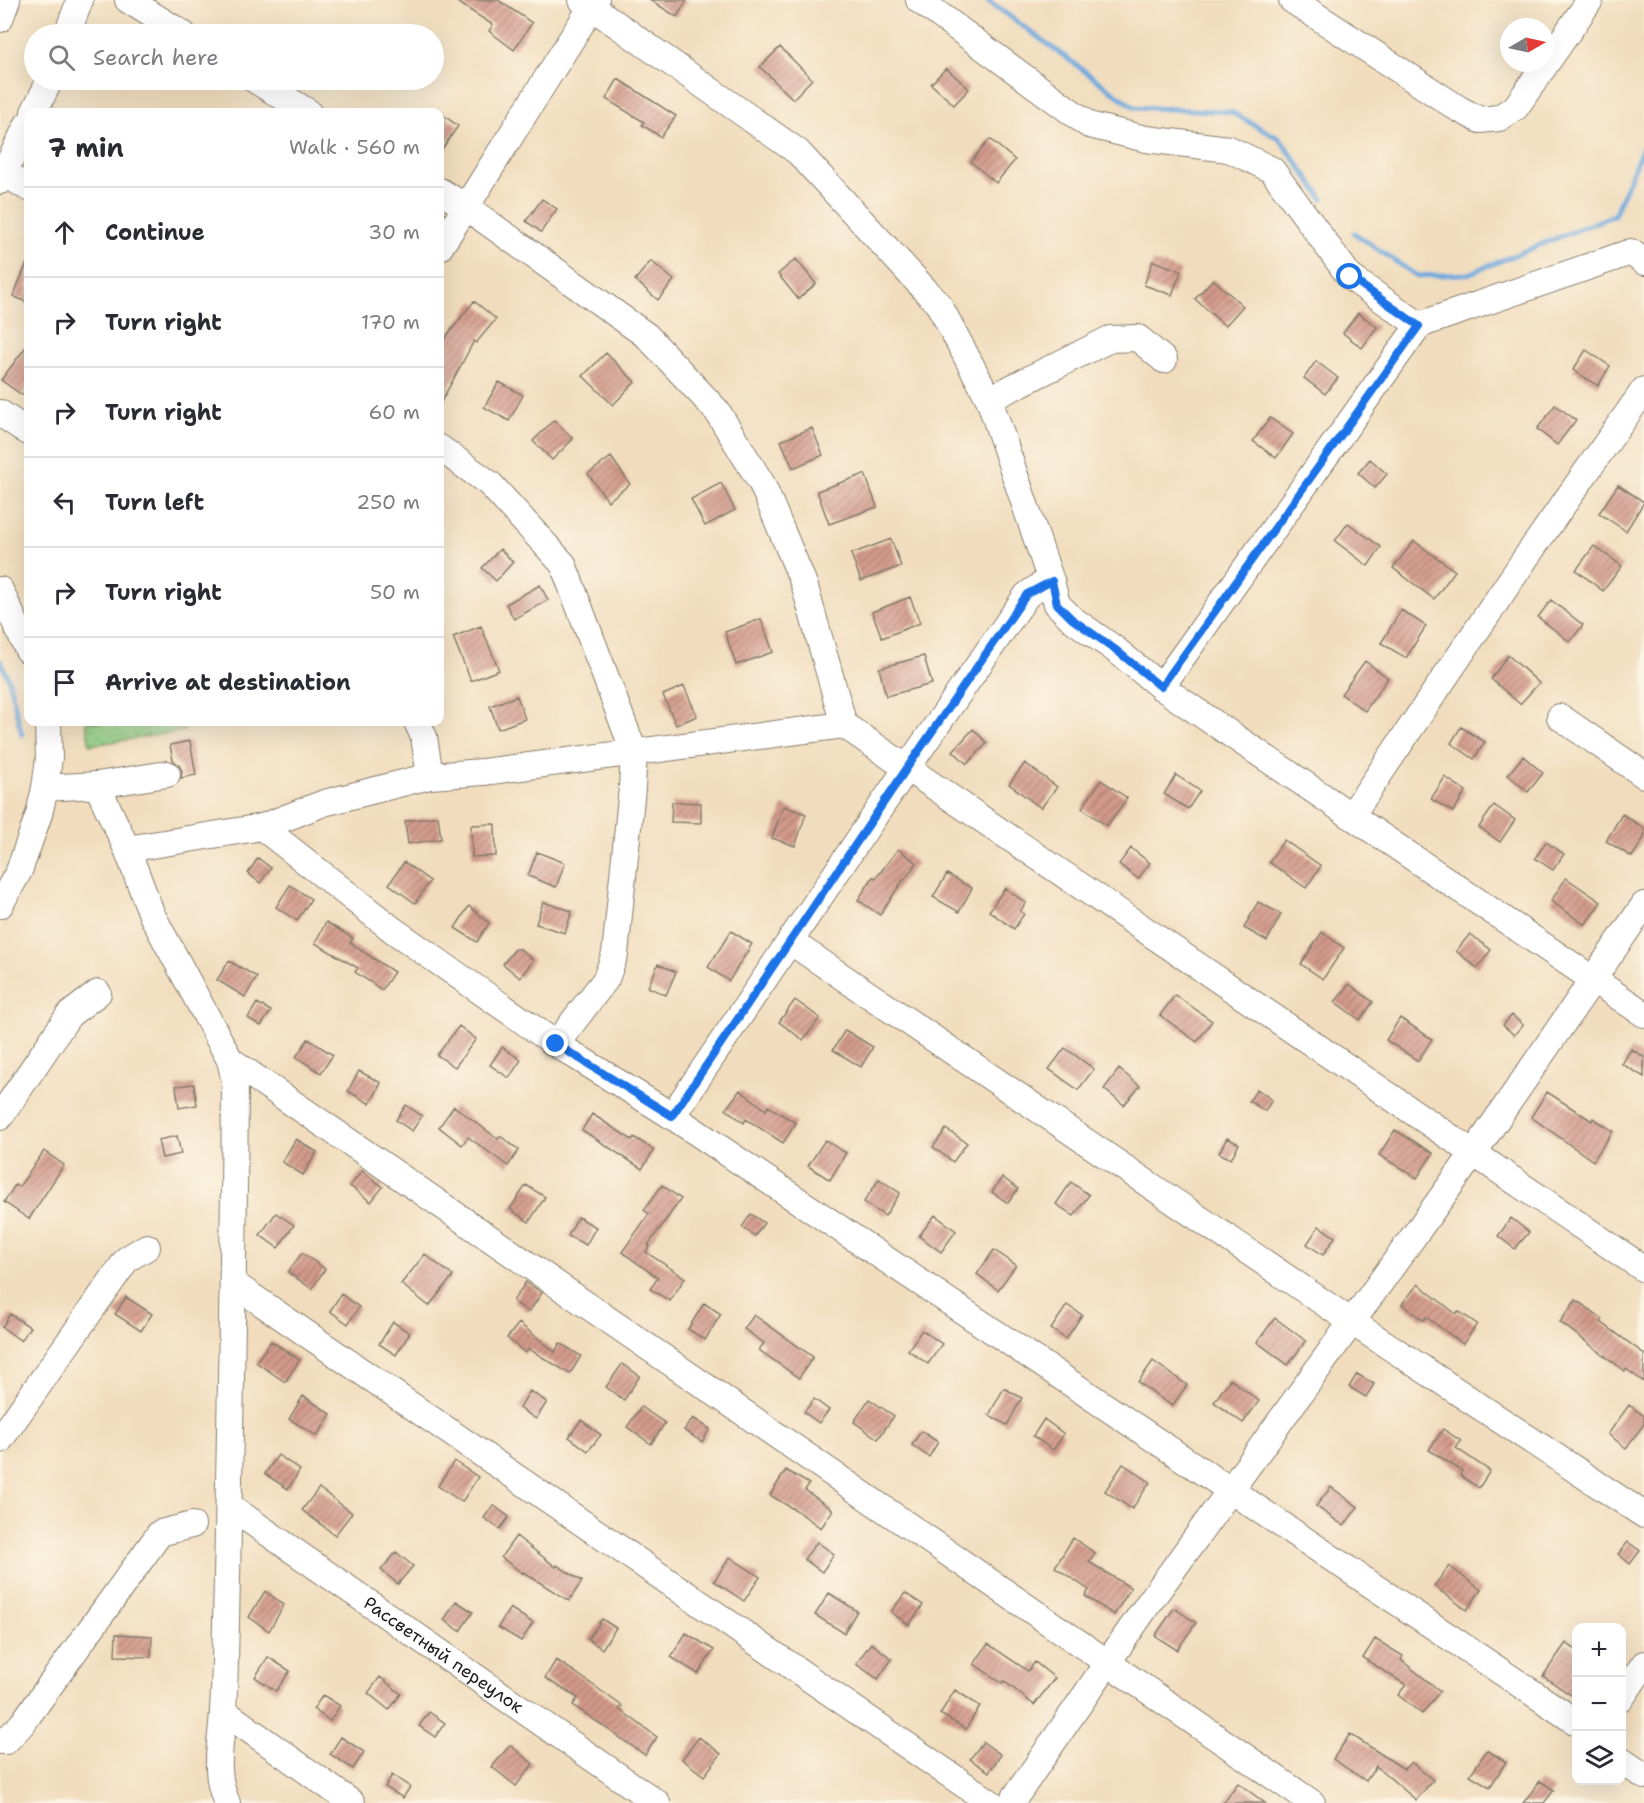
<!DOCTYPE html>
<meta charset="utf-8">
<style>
body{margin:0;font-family:"Shantell Sans",sans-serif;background:#f7f7f7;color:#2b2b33}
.controls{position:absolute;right:18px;bottom:18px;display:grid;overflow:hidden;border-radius:12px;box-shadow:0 6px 24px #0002}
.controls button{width:54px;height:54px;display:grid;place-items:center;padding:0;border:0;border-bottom:2px solid #e1e1e2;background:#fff;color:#2b2b33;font:30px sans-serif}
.compass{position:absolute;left:1500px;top:18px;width:54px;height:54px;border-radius:50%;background:#fff;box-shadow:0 6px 24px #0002;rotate:81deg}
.stop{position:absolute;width:18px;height:18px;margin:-14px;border:4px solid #1a73e8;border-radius:50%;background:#fff}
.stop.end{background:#1a73e8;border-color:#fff;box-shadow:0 2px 6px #0008}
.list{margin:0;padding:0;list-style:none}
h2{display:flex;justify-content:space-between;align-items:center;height:78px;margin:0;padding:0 24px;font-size:26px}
h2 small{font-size:20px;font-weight:400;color:#7c7c81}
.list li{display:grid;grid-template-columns:39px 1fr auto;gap:18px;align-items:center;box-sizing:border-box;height:90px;padding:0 24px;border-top:2px solid #e1e1e2}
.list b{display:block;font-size:22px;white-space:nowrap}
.list em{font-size:20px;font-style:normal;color:#7c7c81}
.icon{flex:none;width:33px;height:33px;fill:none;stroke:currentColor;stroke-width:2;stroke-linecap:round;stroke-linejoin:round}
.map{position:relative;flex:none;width:1644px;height:1803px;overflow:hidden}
.search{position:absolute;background:#fff;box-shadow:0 6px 24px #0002;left:24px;top:24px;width:420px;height:66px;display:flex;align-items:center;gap:15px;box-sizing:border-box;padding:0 21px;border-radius:33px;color:#7c7c81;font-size:22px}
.panel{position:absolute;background:#fff;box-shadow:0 6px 24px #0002;left:24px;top:108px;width:420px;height:618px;border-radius:12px}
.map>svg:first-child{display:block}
.grass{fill:url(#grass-dots);stroke:#567650;stroke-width:1.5}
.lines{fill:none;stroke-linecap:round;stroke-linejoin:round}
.stream{stroke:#6ca7dd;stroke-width:5}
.building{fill:url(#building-hatch)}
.minor-casing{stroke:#867c6c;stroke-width:28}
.minor{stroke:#fff;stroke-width:26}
.route{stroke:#1a73e8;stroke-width:8}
.labels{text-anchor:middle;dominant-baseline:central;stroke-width:6;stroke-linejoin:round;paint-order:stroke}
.street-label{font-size:18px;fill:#1c1c1c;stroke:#fcf5e5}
</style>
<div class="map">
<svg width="1644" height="1803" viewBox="0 0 1644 1803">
<defs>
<pattern id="grass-dots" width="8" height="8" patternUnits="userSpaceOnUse" patternTransform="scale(1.5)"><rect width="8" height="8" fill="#91cf85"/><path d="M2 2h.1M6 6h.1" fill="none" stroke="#7cb172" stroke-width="1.8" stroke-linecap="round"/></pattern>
<pattern id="building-hatch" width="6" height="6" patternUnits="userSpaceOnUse" patternTransform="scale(1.5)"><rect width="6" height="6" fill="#d39a8b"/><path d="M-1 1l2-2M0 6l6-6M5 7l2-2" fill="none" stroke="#aa7d71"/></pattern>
</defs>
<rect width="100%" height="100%" fill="#fcf5e5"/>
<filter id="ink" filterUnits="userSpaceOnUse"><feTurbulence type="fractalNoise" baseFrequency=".0167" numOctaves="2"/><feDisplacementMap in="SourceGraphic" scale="12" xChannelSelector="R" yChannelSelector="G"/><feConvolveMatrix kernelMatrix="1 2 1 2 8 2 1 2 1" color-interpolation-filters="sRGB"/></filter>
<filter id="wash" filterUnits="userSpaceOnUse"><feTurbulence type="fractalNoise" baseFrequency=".008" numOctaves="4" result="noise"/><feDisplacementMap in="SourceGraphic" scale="24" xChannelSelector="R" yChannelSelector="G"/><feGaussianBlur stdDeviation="1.35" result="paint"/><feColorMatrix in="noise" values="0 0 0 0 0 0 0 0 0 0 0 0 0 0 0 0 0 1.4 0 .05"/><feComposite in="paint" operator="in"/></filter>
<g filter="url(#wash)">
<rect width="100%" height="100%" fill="#f1ddbd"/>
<path class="grass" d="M86 722H183L185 731 90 745Z"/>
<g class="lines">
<path class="stream" d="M987 0 1134 107 1231 112 1280 139 1323 199
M1354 233 1417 276 1468 274 1614 215 1644 145
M0 661 8 677 22 735"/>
</g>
<g id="blocks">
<path class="building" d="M454 0H498L532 23 514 50 489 31 493 25Z
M650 0H687L677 17Z
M780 47 812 79 793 99 760 67Z
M946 68 969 89 954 105 931 84Z
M618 79 676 116 661 137 642 125 644 122 606 99Z
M440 113 458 126 440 152Z
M990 139 1015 160 996 183 971 162Z
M542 199 557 209 541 232 526 221Z
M796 259 816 284 798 299 778 274Z
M28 261V303L13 296Z
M651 261 674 280 658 300 635 280Z
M1153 261 1181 271 1172 295 1144 285Z
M1213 279 1243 306 1225 326 1195 299Z
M474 301 496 319 476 343 474 341 440 404V348L446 337Z
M1358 313 1377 327 1362 348 1343 333Z
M28 344V386L22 395 1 380Z
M1586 350 1610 366 1598 386 1573 370Z
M606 353 635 382 613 405 583 376Z
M1316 361 1338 378 1325 394 1304 378Z
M499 382 523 395 509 421 484 407Z
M1555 405 1576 420 1557 445 1537 429Z
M1270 418 1293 434 1276 458 1253 441Z
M554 420 573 439 552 460 533 441Z
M812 428 823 455 793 468 781 441Z
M611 457 630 484 608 501 588 474Z
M1370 459 1387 474 1375 488 1358 473Z
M865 474 877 507 829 524 817 491Z
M721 483 735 510 705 526 691 499Z
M1618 485 1644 502 1626 531 1599 513Z
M1348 523 1381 547 1368 566 1335 541Z
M891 539 901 566 861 581 851 554Z
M1414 541 1455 571 1434 599 1393 568Z
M1594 546 1622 566 1603 591 1576 570Z
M500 549 513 562 496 581 482 568Z
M540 585 548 600 514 619 506 604Z
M910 597 920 623 882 638 872 612Z
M1551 600 1583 625 1570 642 1538 617Z
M1401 610 1426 626 1406 658 1381 643Z
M761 619 773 652 736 665 725 632Z
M481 626 499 670 471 681 453 637Z
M1508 655 1539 683 1520 704 1491 679Z
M924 656 932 684 886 696 879 668Z
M1365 661 1388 678 1365 711 1341 694Z
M684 686 697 716 676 725 663 695Z
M517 696 525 719 498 729 490 706Z
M1461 727 1485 742 1474 759 1451 743Z
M973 729 987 743 967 764 953 751Z
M190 741 196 775 181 778 182 771 179 765 173 760 170 745Z
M1523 756 1543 773 1528 792 1508 775Z
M1025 763 1057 787 1041 808 1009 784Z
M1176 775 1200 791 1188 809 1164 794Z
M1445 777 1466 791 1453 812 1431 799Z
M1101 780 1127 798 1107 826 1082 808Z
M672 802 701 803V823L671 822Z
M1494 805 1515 820 1500 842 1479 827Z
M783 806 806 814 795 846 772 838Z
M1622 814 1644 828V838L1632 857 1606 841Z
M438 816 441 839 408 844 405 821Z
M495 824 496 856 472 857 471 825Z
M1284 840 1321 866 1306 888 1269 862Z
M1546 842 1564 854 1553 870 1535 858Z
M1131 848 1150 863 1138 879 1119 864Z
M898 849 917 863 904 880H903L880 915 858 900 873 877 876 878Z
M537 852 565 863 556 887 528 876Z
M258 858 271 868 260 883 248 873Z
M404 862 430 881 415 903 389 884Z
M947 874 972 888 959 912 933 897Z
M1566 878 1601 902 1585 925 1551 901Z
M290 885 311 899 297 921 276 907Z
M1005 888 1026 903 1020 911 1024 914 1014 929 989 911Z
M543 902 572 911 565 933 536 924Z
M1258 902 1281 914 1267 941 1244 928Z
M469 906 489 923 477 942 455 928Z
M326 922 353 938 350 943 394 972 382 990 355 972 358 968 315 943Z
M731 931 752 944 729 981 708 967Z
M1322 932 1344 948 1323 979 1301 964Z
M1470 934 1491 950 1477 968 1456 951Z
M515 949H520L533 960 520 978 503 964Z
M229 961 257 977 245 997 217 980Z
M658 964 676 972 666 995 648 987Z
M1349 984 1373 1002 1360 1020 1335 1002Z
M1175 995 1212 1021 1197 1042 1160 1015Z
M795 1000 820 1018 803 1040 779 1022Z
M257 1003 271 1011 261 1026 248 1018Z
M1512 1015 1523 1025 1514 1035 1503 1025Z
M1400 1018 1432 1039 1418 1061 1386 1040Z
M459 1026 476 1039 455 1067 437 1055Z
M845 1030 873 1047 861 1067 833 1050Z
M308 1039 333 1055 321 1073 296 1057Z
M502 1047 521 1060 509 1078 490 1065Z
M1065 1048 1094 1069 1078 1090 1049 1069Z
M1631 1049 1644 1057V1077L1622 1064Z
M1119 1069 1140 1086 1124 1105 1104 1089Z
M359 1071 381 1083 370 1104 348 1091Z
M194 1084 197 1105 179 1108 176 1086Z
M1257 1089 1272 1100 1265 1111 1249 1101Z
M740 1090 766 1110 768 1106 796 1123 783 1143 746 1119 744 1123 726 1109Z
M1547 1092 1592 1121 1593 1118 1613 1131 1593 1161 1531 1117Z
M406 1105 422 1116 412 1131 396 1120Z
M454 1106 498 1139 500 1136 519 1150 508 1166 468 1137 462 1145 439 1127Z
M592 1114 632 1140 634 1137 654 1150 642 1169 582 1130Z
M946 1129 967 1143 953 1162 933 1147Z
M1395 1130 1433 1153 1417 1178 1379 1155Z
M177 1136 181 1154 162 1158 158 1140Z
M1227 1138 1239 1144 1231 1159 1219 1153Z
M296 1139 317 1152 303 1175 282 1162Z
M825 1140 846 1153 830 1180 808 1166Z
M44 1151 64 1165 29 1219 4 1202 15 1185 19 1187Z
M362 1171 383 1187 371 1202 350 1186Z
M1002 1177 1018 1189 1008 1203 992 1192Z
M879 1179 900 1193 885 1216 864 1202Z
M1071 1182 1089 1195 1074 1216 1056 1204Z
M526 1185 545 1197 529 1222 510 1209Z
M662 1185 681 1199 648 1245 650 1246 646 1252 685 1278 670 1301 650 1289 658 1278 622 1252 649 1214 644 1210Z
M276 1213 294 1225 278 1248 260 1235Z
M751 1214 764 1223 755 1236 742 1227Z
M935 1215 956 1231 941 1252 919 1236Z
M578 1217 596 1227 586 1245 568 1236Z
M1511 1218 1529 1232 1515 1249 1498 1236Z
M1319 1226 1335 1237 1323 1255 1307 1244Z
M994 1250 1016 1265 998 1290 977 1274Z
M302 1253 325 1269 312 1289 288 1272Z
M425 1254 453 1276 429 1306 401 1284Z
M526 1282 542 1293 529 1312 513 1301Z
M1418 1284 1456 1314 1458 1311 1477 1324 1463 1344 1426 1317 1423 1320 1402 1304Z
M341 1294 359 1307 348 1324 330 1311Z
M126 1297 152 1314 141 1331 115 1314Z
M1576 1300 1603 1319 1601 1322 1644 1354V1382L1626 1369 1625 1371 1560 1322Z
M704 1303 721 1314 705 1340 688 1329Z
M1067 1305 1082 1315 1066 1339 1051 1329Z
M10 1314 30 1327 21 1341 2 1327Z
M754 1315 813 1357 799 1378 759 1350 764 1343 744 1329Z
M1275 1318 1306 1341 1288 1365 1257 1342Z
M393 1322 410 1333 396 1355 379 1344Z
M519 1323 555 1352 560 1343 581 1356 570 1374 529 1349 525 1353 507 1338Z
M922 1330 942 1344 928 1364 908 1350Z
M271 1341 300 1360 285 1382 256 1362Z
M1153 1361 1187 1385 1172 1406 1138 1382Z
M622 1364 640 1376 624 1400 606 1387Z
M1357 1374 1374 1384 1366 1397 1349 1387Z
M1230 1379 1259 1401 1243 1423 1214 1402Z
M1004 1388 1022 1398 1007 1425 989 1415Z
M530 1391 547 1402 536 1419 519 1408Z
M303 1396 331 1414 317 1436 289 1419Z
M814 1399 829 1410 819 1423 804 1412Z
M869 1399 894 1416 878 1439 854 1422Z
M1629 1405 1644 1416V1424L1626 1448 1608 1434Z
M641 1407 665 1423 651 1444 627 1427Z
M693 1418 710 1429 702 1442 684 1430Z
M1044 1419 1064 1434 1053 1450 1033 1436Z
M581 1420 601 1435 588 1451 569 1437Z
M1443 1429 1461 1441 1456 1448 1490 1471 1479 1488 1460 1475 1462 1471 1429 1450Z
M921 1431 938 1442 929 1457 912 1445Z
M278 1455 300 1470 288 1489 265 1474Z
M454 1461 478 1477 462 1502 438 1486Z
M1123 1464 1150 1482 1132 1509 1105 1491Z
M786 1470 809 1484 805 1490 833 1510 821 1528 793 1508V1509L770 1495Z
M1331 1487 1358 1507 1344 1526 1316 1506Z
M319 1488 352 1513 335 1535 302 1510Z
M493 1505 509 1517 500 1529 484 1518Z
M516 1536 556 1567 557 1565 582 1581 569 1601 523 1572 522 1573 501 1557Z
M1073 1538 1095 1553 1089 1562 1131 1588 1114 1615 1085 1596 1089 1590 1055 1567Z
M817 1542 834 1554 822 1572 804 1559Z
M1628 1542 1640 1551 1630 1564 1618 1554Z
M396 1552 413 1566 398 1584 381 1570Z
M730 1557 760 1577 744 1601 714 1581Z
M1449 1566 1481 1590 1467 1610 1434 1586Z
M265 1591 284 1605 269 1631 249 1617Z
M829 1593 857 1611 844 1633 815 1615Z
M905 1593 923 1605 909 1625 891 1612Z
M456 1601 473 1612 460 1631 444 1620Z
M510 1608 533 1623 521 1641 498 1627Z
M1174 1608 1196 1623 1177 1650 1155 1636Z
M602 1619 616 1628 602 1649 588 1639Z
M686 1633 714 1650 698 1674 671 1657Z
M116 1634 152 1636 151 1657 115 1656Z
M1375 1639 1403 1656 1401 1660 1440 1691 1422 1714 1398 1695 1406 1685 1363 1658Z
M871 1643 892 1659 878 1679 856 1664Z
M1566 1643 1576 1650V1688L1571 1695 1543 1676Z
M988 1644 1028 1671 1035 1662 1055 1678 1034 1705 1004 1681 1002 1683 974 1664Z
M268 1657 290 1671 276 1691 255 1677Z
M556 1660 575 1672 622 1706 619 1709 657 1737 645 1755 573 1705 578 1698 545 1678Z
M380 1677 401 1694 389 1710 368 1693Z
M955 1690 980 1706 966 1729 940 1714Z
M323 1695 340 1706 330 1721 313 1709Z
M429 1712 445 1723 435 1737 419 1726Z
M1350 1734 1404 1769 1411 1762 1433 1780 1416 1800 1376 1766 1366 1781 1333 1759Z
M341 1737 364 1752 353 1769 330 1754Z
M699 1737 721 1754 704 1776 682 1759Z
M983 1742 1001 1755 989 1772 970 1759Z
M510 1745 533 1764 516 1786 492 1767Z
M1487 1750 1506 1762 1490 1787 1470 1775Z
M392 1775 410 1787 403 1798 385 1787Z
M1540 1781 1554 1790 1544 1803H1523Z
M1238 1783 1265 1803H1223Z"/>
</g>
</g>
<g filter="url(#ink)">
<use href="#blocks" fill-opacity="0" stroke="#867c6c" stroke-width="1.5"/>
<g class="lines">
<defs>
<g id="minor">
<path d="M128 0 183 34"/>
<path d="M582 0 798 152 939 305 989 399 1051 581 1057 604 1072 619 1116 650 1161 687 1644 1014"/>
<path d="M919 0 1089 125 1146 139 1229 149 1272 170 1350 277 1419 325 1631 252 1644 262"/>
<path d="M1292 0 1459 109 1480 120 1499 118 1516 107 1590 0"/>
<path d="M0 19 7 0"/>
<path d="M67 34 80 0"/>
<path d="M255 80 308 112"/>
<path d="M34 112 50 80"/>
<path d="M4 173 28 188"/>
<path d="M0 181 28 124"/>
<path d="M440 191 466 207 647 336 717 411 762 484 804 584 844 725"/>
<path d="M440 247 466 207 596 0"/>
<path d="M989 399 1110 339 1138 338 1164 360"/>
<path d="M0 413 28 432"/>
<path d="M440 448 490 484 563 564 634 752 632 788 615 954 606 979 556 1044"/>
<path d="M0 590 28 650"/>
<path d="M1161 687 1419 325"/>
<path d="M1560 717 1644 775"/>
<path d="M417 722 424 737 430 776"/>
<path d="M97 785 167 774"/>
<path d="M45 788 97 785 127 849 152 915 230 1060 235 1082C234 1262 230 1442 226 1623 225 1652 225 1681 223 1709 222 1743 212 1770 227 1803"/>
<path d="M1351 816 1527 556 1644 390"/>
<path d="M262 827 324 803 430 776 483 772 844 725 907 768 1027 595 1040 586 1051 581"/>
<path d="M127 849 262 827 393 930 556 1044 672 1116 1576 1722"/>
<path d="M0 905 19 871 39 814 45 788 49 758 48 722"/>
<path d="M791 942 1352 1322 1644 1515"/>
<path d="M230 1060 1312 1803"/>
<path d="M672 1116 907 768 1644 1269"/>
<path d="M0 1117 69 1015 98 993"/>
<path d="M234 1284 991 1803"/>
<path d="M0 1440 127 1259 147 1247"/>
<path id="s1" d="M229 1506 657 1803"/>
<path d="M1622 1697 1644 1664"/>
<path d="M223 1711 352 1803"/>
<path d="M0 1741H6L22 1724 160 1533 192 1525"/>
<path d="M1622 1761 1644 1776"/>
<path d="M1011 1803 1146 1607 1473 1154 1644 905"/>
</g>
</defs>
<use href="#minor" class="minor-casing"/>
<use href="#minor" class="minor"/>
</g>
</g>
<g class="lines" filter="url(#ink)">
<path class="route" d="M556 1044 672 1116 907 768 1027 594 1052 581 1057 604 1072 619 1116 650 1161 687 1419 326 1350 277"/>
</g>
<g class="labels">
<g class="street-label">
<text stroke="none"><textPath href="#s1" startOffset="261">Рассветный переулок</textPath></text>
</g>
</g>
</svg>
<div class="controls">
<button>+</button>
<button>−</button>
<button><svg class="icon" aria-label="layers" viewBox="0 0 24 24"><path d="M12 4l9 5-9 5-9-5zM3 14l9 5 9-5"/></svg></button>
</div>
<svg class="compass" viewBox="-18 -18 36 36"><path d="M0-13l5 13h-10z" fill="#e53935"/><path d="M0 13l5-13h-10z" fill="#7c7c81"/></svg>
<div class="stop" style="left:1350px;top:277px"></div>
<div class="stop end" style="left:556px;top:1044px"></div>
<div class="search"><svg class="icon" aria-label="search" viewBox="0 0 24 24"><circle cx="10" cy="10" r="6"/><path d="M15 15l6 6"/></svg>Search here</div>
<section class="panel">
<h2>7 min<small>Walk · 560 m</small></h2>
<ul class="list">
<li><svg class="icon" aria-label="ahead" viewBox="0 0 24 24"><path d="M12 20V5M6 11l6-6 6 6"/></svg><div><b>Continue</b></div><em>30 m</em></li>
<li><svg class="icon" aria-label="right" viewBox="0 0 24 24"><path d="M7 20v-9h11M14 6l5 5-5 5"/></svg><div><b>Turn right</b></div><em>170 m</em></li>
<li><svg class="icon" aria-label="right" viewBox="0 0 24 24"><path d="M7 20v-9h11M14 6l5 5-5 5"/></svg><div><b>Turn right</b></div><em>60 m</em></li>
<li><svg class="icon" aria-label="left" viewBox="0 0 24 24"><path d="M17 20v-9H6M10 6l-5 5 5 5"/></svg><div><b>Turn left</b></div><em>250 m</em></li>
<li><svg class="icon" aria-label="right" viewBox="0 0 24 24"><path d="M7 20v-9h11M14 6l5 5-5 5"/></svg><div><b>Turn right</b></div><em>50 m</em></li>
<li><svg class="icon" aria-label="arrive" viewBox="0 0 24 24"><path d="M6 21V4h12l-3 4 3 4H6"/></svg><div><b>Arrive at destination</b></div></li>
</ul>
</section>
</div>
